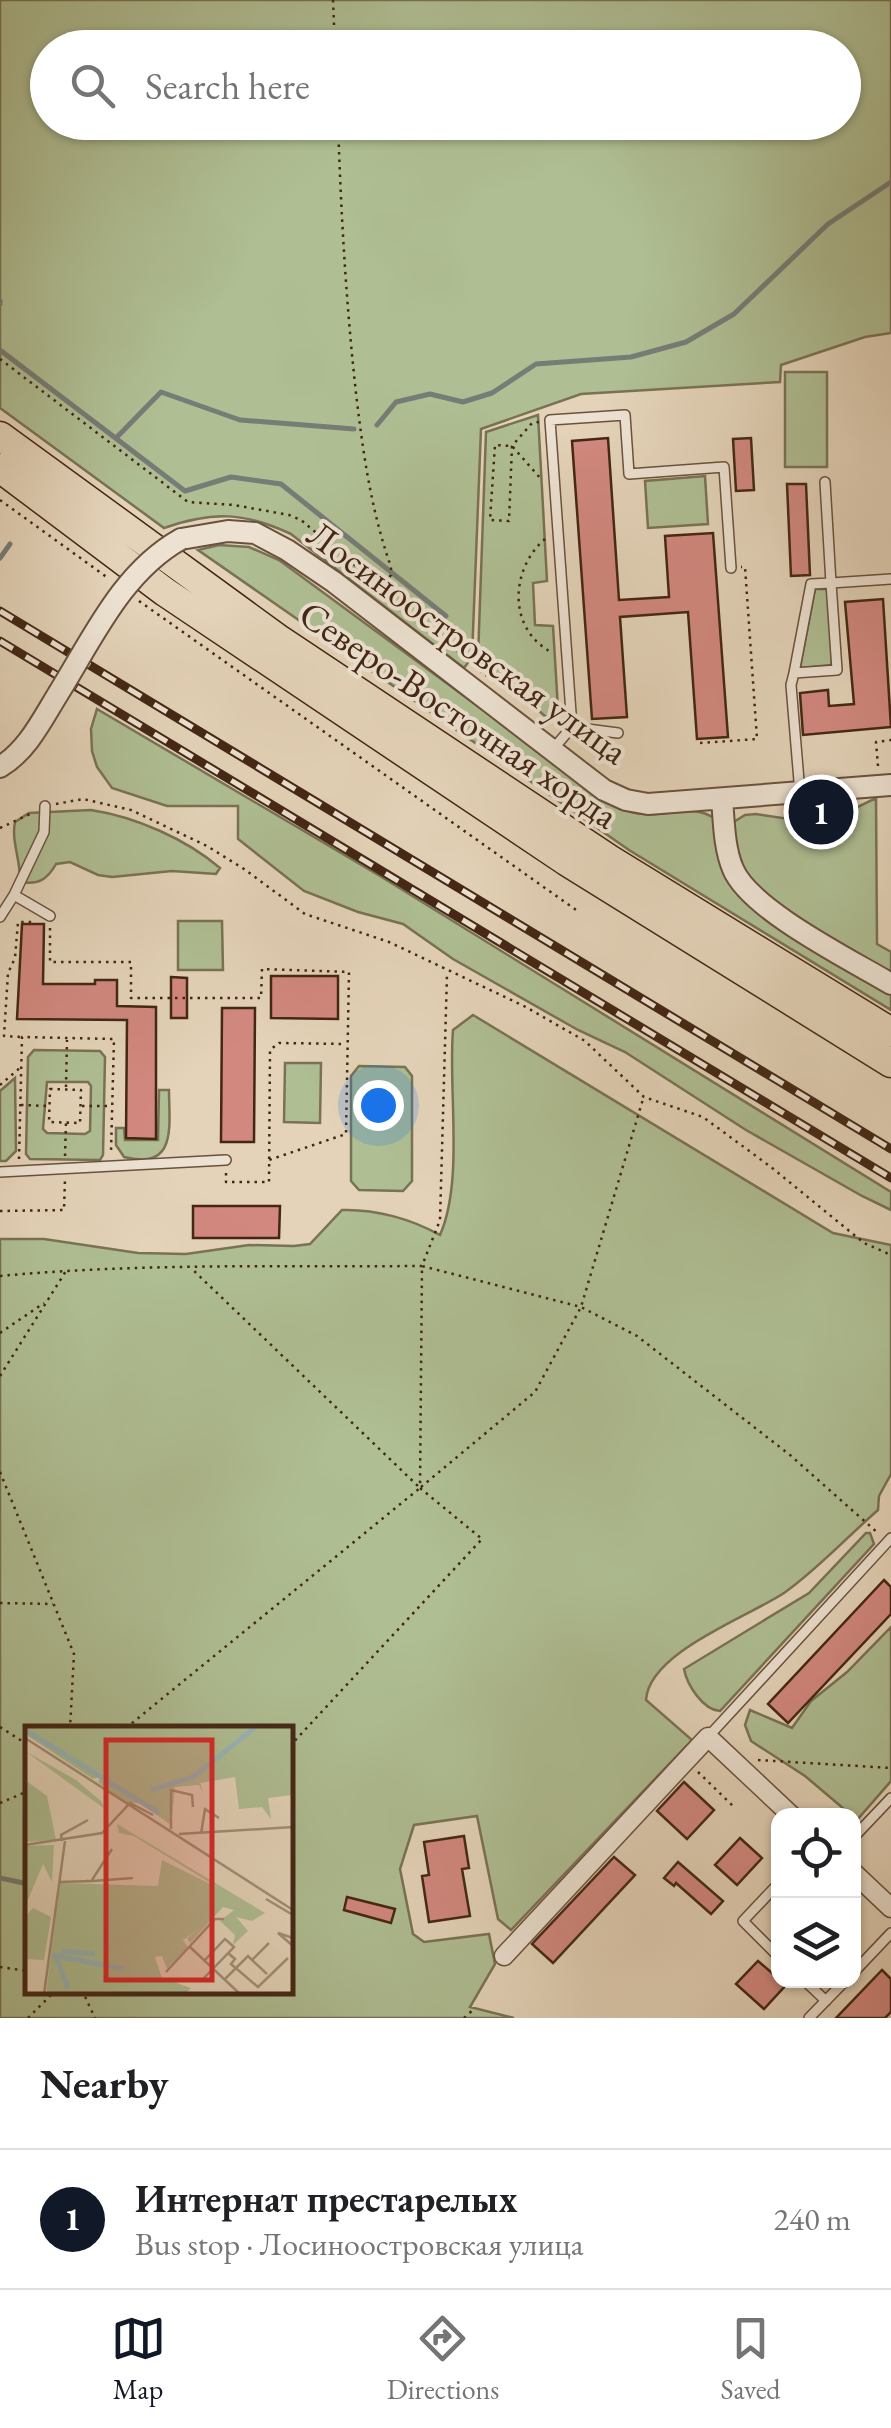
<!DOCTYPE html>
<meta charset="utf-8">
<style>
body{margin:0;font-family:"EB Garamond",serif;background:#f2f2f2;color:#202124}
.controls{position:absolute;right:30px;bottom:30px;display:grid;overflow:hidden;border-radius:20px;box-shadow:0 2px 8px #0004}
.controls button{width:90px;height:90px;display:grid;place-items:center;padding:0;border:0;border-bottom:2px solid #e0e0e0;background:#fff;color:#202124;font:50px sans-serif}
.you{position:absolute;left:378px;top:1105px;width:35px;height:35px;margin:-25px;border:8px solid #fff;border-radius:50%;background:#1a73e8;box-shadow:0 0 0 15px #1a73e833}
.badge{display:grid;place-items:center;width:65px;height:65px;border-radius:50%;background:#111827;color:#fff;font-size:32px;font-weight:700}
.pin{position:absolute;translate:-50% -50%;border:5px solid #fff;box-shadow:0 2px 10px #0006}
.list{margin:0;padding:0;list-style:none}
h2{display:flex;justify-content:space-between;align-items:center;height:130px;margin:0;padding:0 40px;font-size:42px}
h2 small{font-size:32px;font-weight:400;color:#757577}
.list li{display:grid;grid-template-columns:65px 1fr auto;gap:30px;align-items:center;box-sizing:border-box;height:140px;padding:0 40px;border-top:2px solid #e0e0e0}
.list b{display:block;font-size:38px;white-space:nowrap}
.list p{margin:0;font-size:32px;white-space:nowrap;color:#757577}
.list em{font-size:32px;font-style:normal;color:#757577}
.icon{flex:none;width:55px;height:55px;fill:none;stroke:currentColor;stroke-width:2;stroke-linecap:round;stroke-linejoin:round}
.map{position:relative;flex:none;width:891px;height:2018px;overflow:hidden}
.search{position:absolute;background:#fff;box-shadow:0 2px 8px #0004;left:30px;right:30px;top:30px;height:110px;display:flex;align-items:center;gap:25px;box-sizing:border-box;padding:0 35px;border-radius:55px;color:#757577;font-size:38px}
.sheet{height:270px;background:#fff}
nav{display:flex;justify-content:space-around;align-items:center;box-sizing:border-box;height:140px;border-top:2px solid #e0e0e0;background:#fff;font-size:28px;color:#757577}
nav a{display:grid;justify-items:center;gap:5px}
nav .on{color:#111827}
.map>svg:first-child{display:block}
.green{fill:#afbe93;stroke:#797254;stroke-width:2.5;fill-rule:evenodd}
.lines{fill:none;stroke-linecap:round;stroke-linejoin:round}
.stream{stroke:#767c76;stroke-width:5}
.building{fill:#d2887f;stroke:#432614;stroke-width:2.5}
.service-casing{stroke:#6b513d;stroke-width:12}
.minor-casing{stroke:#6b513d;stroke-width:21}
.tertiary-casing{stroke:#6b513d;stroke-width:24}
.primary-casing{stroke:#432614;stroke-width:31}
.path{stroke:#432614;stroke-width:2.5;stroke-dasharray:2.5 5;stroke-linecap:butt}
.service{stroke:#ede2d2;stroke-width:9}
.minor{stroke:#ede2d2;stroke-width:18}
.tertiary{stroke:#ede2d2;stroke-width:20}
.primary{stroke:#e4d3b9;stroke-width:28}
.rail-casing{stroke:#432614;stroke-width:9}
.rail{stroke:#ede2d2;stroke-width:5;stroke-dasharray:15;stroke-linecap:butt}
.tertiary-bridge-casing{stroke:#6b513d;stroke-width:24;stroke-linecap:butt}
.tertiary-bridge{stroke:#ede2d2;stroke-width:20}
.labels{text-anchor:middle;dominant-baseline:central;stroke-width:8;stroke-linejoin:round;paint-order:stroke}
.street-label{font-size:38px;fill:#432614;stroke:#ede2d2}
.inset-river{fill:none;stroke:#98b6b8;stroke-width:5}
.inset-road{fill:none;stroke:#a48e77;stroke-width:2.5}
.view{fill:#d62828;fill-opacity:0.15;stroke:#d62828;stroke-width:5}
.inset-edge{fill:none;stroke:#432614;stroke-width:5}
</style>
<div class="map">
<svg width="891" height="2018" viewBox="0 0 891 2018">
<rect width="100%" height="100%" fill="#e4d3b9"/>
<filter id="stains"><feTurbulence type="fractalNoise" baseFrequency=".002" numOctaves="4"/><feColorMatrix values="0 0 0 0 .2 0 0 0 0 .09 0 0 0 0 .02 0 0 0 .5 -.17"/></filter>
<radialGradient id="worn" r=".72"><stop offset=".6" stop-color="#630" stop-opacity="0"/><stop offset="1" stop-color="#630" stop-opacity=".3"/></radialGradient>
<path class="green" d="M0 0H891V333L865 337 781 365 780 382 581 394 481 429 472 657 464 668 291 534C244 512 213 511 164 528L0 408ZM48 48H844V122H48Z
M785 372H827V467H785Z
M538 415 547 581 533 583 535 625 553 626 558 709 546 717 478 658 486 432Z
M705 476 708 524 648 528 645 481Z
M219 545 249 547 279 560 614 806C624 810 634 814 645 814 668 816 697 803 716 820L727 868 891 989V1010L629 850 198 550Z
M815 589H828L832 665 800 668Z
M97 709 380 876 891 1192V1210L862 1196 746 1130 625 1052 578 1030 453 959 403 924 358 912 304 891 238 839V806H167L112 788 97 767 92 751 91 729Z
M876 798 877 944 891 952V980L774 907 742 877 732 823 745 815 756 814 789 819 846 818 847 812Z
M91 810C136 817 186 839 220 868L216 874 172 871 112 877 98 875 70 862 56 864C47 880 38 885 20 882 21 860 11 842 15 822L29 813Z
M178 921H222L223 970H178Z
M473 1015 833 1233 891 1245V1474L879 1496 878 1510C847 1537 817 1570 784 1593 748 1617 649 1652 646 1700L692 1740 511 1930 498 1919 477 1816 414 1825 400 1869 413 1934 424 1942 489 1934 495 1964 470 2007 514 2018H0V1239H44L138 1253 186 1254 249 1245 294 1246 310 1244 342 1210C376 1209 411 1219 440 1235 464 1181 448 1089 453 1030ZM28 1728H290V1990H28Z
M34 1050 100 1051 105 1057 103 1155 100 1160 30 1159 26 1154 28 1057ZM47 1082H88L91 1086 90 1131 85 1134 47 1133 43 1129Z
M285 1063H321L320 1123 284 1122Z
M359 1066 405 1067 412 1076V1181L403 1191 359 1190 351 1181V1076Z
M15 1078 16 1151 6 1161H0V1091Z
M159 1090H169C169 1125 178 1171 124 1157L116 1145V1128H124L125 1140H158Z
M866 1533H870L874 1544 720 1711C703 1710 687 1685 684 1669L809 1593Z
M891 1627V1781L857 1820 805 1776 751 1741 745 1725 750 1710 792 1728 811 1701 847 1672Z"/>
<g class="lines">
<path class="stream" d="M0 301V304
M0 350 185 491 231 477 281 484 446 616
M377 425 396 402 430 394 463 402 492 393 536 364 631 357 686 342 734 314 828 224 891 182
M117 437 161 392 240 420 354 429
M0 558 10 544
M0 1878 28 1884"/>
</g>
<path class="building" d="M608 438 619 600 669 597 665 536 713 533 728 737 697 739 688 612 620 617 627 717 592 719 572 441Z
M751 438 754 490 736 491 733 439Z
M787 484H806L810 575 791 576Z
M883 599 891 727 803 735 800 693 828 690 829 706 854 704 845 602Z
M22 924H44L43 984H95V980H117V1006L156 1007V1139L126 1138 127 1020 17 1019Z
M271 976H338V1019L271 1018Z
M171 977 187 978V1018H171Z
M222 1008H255L254 1142H221Z
M193 1206H280L279 1238H193Z
M884 1580 891 1587V1614L788 1723 768 1704Z
M684 1782 714 1810 687 1839 657 1811Z
M464 1836 469 1868 462 1869 470 1916 429 1922 422 1876 429 1875 424 1842Z
M740 1838 762 1858 737 1885 715 1865Z
M614 1857 635 1875 553 1963 532 1944Z
M678 1862 723 1901 711 1914 676 1883 674 1886 664 1878Z
M347 1897 395 1909 391 1923 344 1910Z
M758 1961 786 1985 764 2009 736 1984Z
M882 1970 891 1979V2012L885 2018H836Z"/>
<g class="lines">
<defs>
<path id="service" d="M794 673 811 584 831 583 825 482
M572 727 618 733
M553 749 572 727 550 420 625 415 629 474 724 467 731 568
M800 793 791 685 794 673 837 670 831 583 891 579
M14 895 44 832 45 806
M0 917 14 895 50 916
M0 1172 226 1160
M708 1737 891 1538
M854 1837 891 1798
M778 1884 743 1921 778 1956
M854 1972 891 1933
M804 1980 826 2001
M809 2018 846 1980"/>
<path id="minor" d="M854 1873 891 1908
M504 1956 708 1737 792 1816"/>
<path id="tertiary" d="M181 539 228 531 255 533 287 550 334 582 604 790 626 800 648 804 891 785
M0 767C27 751 42 720 58 694
M722 799C724 822 724 848 733 869 750 910 851 960 891 984"/>
<path id="primary" d="M0 436 280 640 609 859 891 1032
M0 468 165 592 566 861 891 1063"/>
</defs>
<use href="#service" class="service-casing"/>
<use href="#minor" class="minor-casing"/>
<use href="#tertiary" class="tertiary-casing"/>
<use href="#primary" class="primary-casing"/>
<path class="path" d="M333 0 335 48
M338 122C341 213 346 303 356 393 363 453 371 510 391 567V575L382 587
M0 359 188 502 234 505 289 515 301 520 487 676
M539 422 532 423 512 446 509 521 490 520 495 445 512 446 541 479
M0 500 108 578
M545 539C510 569 507 630 553 653
M139 601 579 912
M700 743 757 739 745 567H741
M878 766 876 742 891 740
M56 804 83 799 131 810 207 846 244 869 305 914 389 942 526 1007 585 1041 644 1097 703 1117 771 1167 864 1243 891 1255
M0 828 30 814
M50 928V962H131V998H261L262 969 349 972 346 1134 269 1160
M20 1037 4 1036 8 973 15 958 18 922H33
M0 1085 21 1067
M66 1087 67 1040
M50 1089 81 1090 80 1123 49 1122Z
M21 1105 48 1106
M82 1106H109
M65 1156 66 1122
M19 1159 22 1037 114 1039 111 1152
M226 1173V1182H269L270 1050 279 1043 346 1044
M0 1211 64 1210 65 1179
M0 1276C140 1263 281 1267 422 1266L440 1220 447 974
M0 1333 44 1303
M0 1376 66 1271
M0 1472 74 1654 70 1728
M421 1487 535 1392 581 1307 643 1099
M0 1603 53 1604
M0 1727 28 1745
M126 1728 420 1488 191 1268
M290 1746 482 1539 420 1488 422 1266 581 1307 637 1336 790 1455 879 1534
M758 1760 891 1768
M698 1772 734 1807
M0 1803 28 1791
M0 1967 28 1971
M82 1990 95 2018
M28 2018 56 1990
M464 2018 475 2008"/>
<use href="#service" class="service"/>
<use href="#minor" class="minor"/>
<use href="#tertiary" class="tertiary"/>
<use href="#primary" class="primary"/>
<defs>
<path id="rail" d="M0 611 891 1149
M0 641 891 1178"/>
</defs>
<use href="#rail" class="rail-casing"/>
<use href="#rail" class="rail"/>
<defs>
<path id="tertiary-bridge" d="M58 694C93 638 122 572 181 539"/>
</defs>
<use href="#tertiary-bridge" class="tertiary-bridge-casing"/>
<use href="#tertiary-bridge" class="tertiary-bridge"/>
</g>
<g class="labels">
<g class="street-label">
<text transform="translate(468 642) rotate(36)">Лосиноостровская улица</text>
<text transform="translate(459 714) rotate(34)">Северо-Восточная хорда</text>
</g>
</g>
<g transform="translate(25 1726)">
<rect width="268" height="268" fill="#e4d3b9"/>
<path d="M0 0H267V69L243 72 246 93 237 81 214 83 210 51 175 57 179 69 174 59 150 61 146 99 115 77H100L73 56 77 50 68 53 0 8ZM0 25 51 54 76 75 80 83ZM0 54 22 70 31 114 0 116ZM92 98 240 187 227 195 211 191 223 205 208 219 210 209 195 195 209 184 198 181 165 217 162 212 180 199 158 214 163 221 142 243 137 230 130 231 137 252 166 262 161 267 21 268 35 157 133 160 137 134 195 163 109 110 94 107ZM29 119 27 156 18 138 0 181V120ZM8 182 26 191 19 234 0 233V191Z" fill="#afbe93"/>
<path class="inset-river" d="M0 4 134 87M126 64 168 51 232 0M36 225 70 228M28 229 99 243M31 231 43 262"/>
<path class="inset-road" d="M0 12 268 184M146 103V64L167 69 168 81M154 108 268 101M176 108 180 83 194 92M37 115 36 109 63 94M0 119 77 107 105 77 128 89M67 154 87 123M68 155 108 152M34 156 68 155H61M241 173 268 189M268 212 253 207 268 220M165 221 215 268M203 227 210 233 206 238 233 261 263 232M141 246 190 193H199M242 248 227 234 244 217M200 253 223 230 227 234M177 254 209 221 200 213 180 234M19 268 40 115"/>
<path class="view" d="M81 14H187V254H81Z"/>
<rect width="268" height="268" class="inset-edge"/>
</g>
<rect width="100%" height="100%" filter="url(#stains)"/>
<rect width="100%" height="100%" fill="url(#worn)"/>
</svg>
<div class="controls">
<button><svg class="icon" aria-label="locate" viewBox="0 0 24 24"><circle cx="12" cy="12" r="6"/><path d="M12 2v4M12 18v4M2 12h4M18 12h4"/></svg></button>
<button><svg class="icon" aria-label="layers" viewBox="0 0 24 24"><path d="M12 4l9 5-9 5-9-5zM3 14l9 5 9-5"/></svg></button>
</div>
<div class="you"></div>
<div class="pin badge" style="left:821px;top:812px">1</div>
<div class="search"><svg class="icon" aria-label="search" viewBox="0 0 24 24"><circle cx="10" cy="10" r="6"/><path d="M15 15l6 6"/></svg>Search here</div>
</div>
<section class="sheet">
<h2>Nearby<small></small></h2>
<ul class="list">
<li><span class="badge">1</span><div><b>Интернат престарелых</b><p>Bus stop · Лосиноостровская улица</p></div><em>240 m</em></li>
</ul>
</section>
<nav>
<a class="on"><svg class="icon" aria-label="map" viewBox="0 0 24 24"><path d="M3 6l6-2 6 2 6-2v14l-6 2-6-2-6 2zM9 4v14M15 6v14"/></svg>Map</a>
<a><svg class="icon" aria-label="directions" viewBox="0 0 24 24"><path d="M12 3l9 9-9 9-9-9zM9 14v-3h6M13 9l2 2-2 2"/></svg>Directions</a>
<a><svg class="icon" aria-label="saved" viewBox="0 0 24 24"><path d="M7 4h10v16l-5-4-5 4z"/></svg>Saved</a>
</nav>
